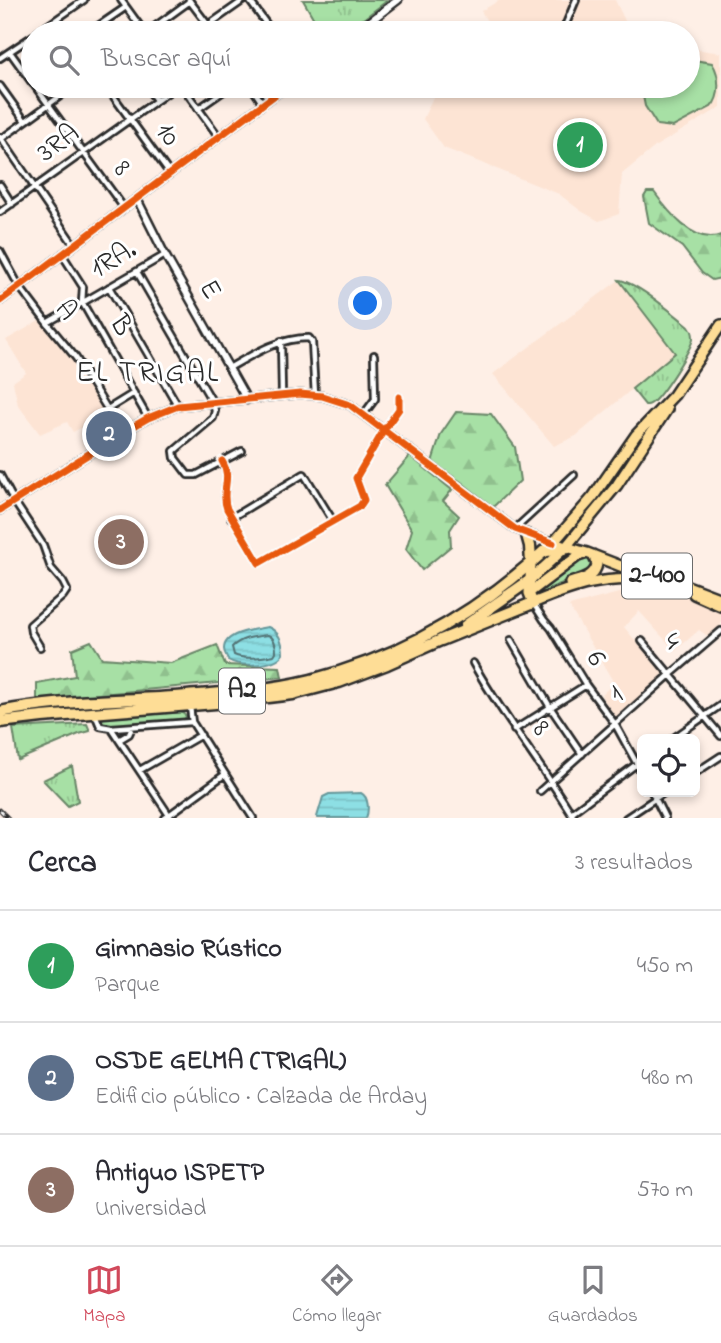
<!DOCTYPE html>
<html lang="es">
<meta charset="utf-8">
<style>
body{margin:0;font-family:"Indie Flower",sans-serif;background:#f2f2f3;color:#2b2b33}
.controls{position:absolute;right:21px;bottom:21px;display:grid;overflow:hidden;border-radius:10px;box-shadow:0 4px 10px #0003}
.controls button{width:63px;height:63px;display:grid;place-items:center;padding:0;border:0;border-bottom:2px solid #e1e1e2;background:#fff;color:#2b2b33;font:35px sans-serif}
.you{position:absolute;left:366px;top:304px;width:24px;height:24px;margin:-18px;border:5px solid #fff;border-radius:50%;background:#1a73e8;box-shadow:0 0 0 10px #1a73e833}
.badge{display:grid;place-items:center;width:46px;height:46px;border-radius:50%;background:#d1495b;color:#fff;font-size:23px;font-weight:700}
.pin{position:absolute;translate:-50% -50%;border:4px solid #fff;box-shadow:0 2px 7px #0006}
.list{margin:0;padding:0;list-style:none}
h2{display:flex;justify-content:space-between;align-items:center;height:91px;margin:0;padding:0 28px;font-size:30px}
h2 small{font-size:23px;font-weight:400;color:#7c7c81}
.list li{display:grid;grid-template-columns:46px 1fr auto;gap:21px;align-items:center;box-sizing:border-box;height:112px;padding:0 28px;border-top:2px solid #e1e1e2}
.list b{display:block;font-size:26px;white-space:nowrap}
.list p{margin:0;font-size:23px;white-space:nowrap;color:#7c7c81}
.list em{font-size:23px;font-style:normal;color:#7c7c81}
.icon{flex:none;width:38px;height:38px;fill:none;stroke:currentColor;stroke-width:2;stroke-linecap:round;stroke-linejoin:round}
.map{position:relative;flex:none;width:721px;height:818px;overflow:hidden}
.search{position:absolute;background:#fff;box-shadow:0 4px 10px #0003;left:21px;right:21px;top:21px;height:77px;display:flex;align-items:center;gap:18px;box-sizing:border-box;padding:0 24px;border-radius:38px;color:#7c7c81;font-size:26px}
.sheet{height:427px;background:#fff}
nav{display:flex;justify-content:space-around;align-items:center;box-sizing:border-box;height:98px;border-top:2px solid #e1e1e2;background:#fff;font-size:19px;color:#7c7c81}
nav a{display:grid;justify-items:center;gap:4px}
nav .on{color:#d1495b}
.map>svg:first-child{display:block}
.built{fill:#fde4d4}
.grass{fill:url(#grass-tufts);stroke:#698668;stroke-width:2}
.forest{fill:url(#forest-firs);stroke:#698668;stroke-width:2}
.park{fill:url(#park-dots);stroke:#698668;stroke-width:2}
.pitch{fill:#a7e0a5;stroke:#698668;stroke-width:2}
.water{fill:url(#water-rules);stroke:#66979a;stroke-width:2}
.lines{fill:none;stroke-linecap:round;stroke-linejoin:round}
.shore{stroke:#527375;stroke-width:2}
.minor-casing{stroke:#2b2b2b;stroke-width:10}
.tertiary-casing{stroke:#2b2b2b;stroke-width:11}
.trunk-casing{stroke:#2b2b2b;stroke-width:14}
.motorway-casing{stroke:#2b2b2b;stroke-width:15}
.minor{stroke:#fff;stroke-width:4.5}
.tertiary{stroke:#fff;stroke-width:6}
.trunk{stroke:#fedd96;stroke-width:9}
.motorway{stroke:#fedd96;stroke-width:10}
.rail-casing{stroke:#2b2b2b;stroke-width:4.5}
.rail{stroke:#fff;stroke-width:2;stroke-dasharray:5;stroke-linecap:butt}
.cycleway-casing{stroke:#fff;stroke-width:11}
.cycleway{stroke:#e8590c;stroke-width:7}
.labels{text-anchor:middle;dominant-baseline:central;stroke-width:6;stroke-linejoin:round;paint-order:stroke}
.shield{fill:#fff;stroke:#6b6b6b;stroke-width:2}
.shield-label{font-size:26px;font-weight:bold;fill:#2b2b2b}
.street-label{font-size:28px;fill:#2b2b2b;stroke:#fff}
.neighbourhood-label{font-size:30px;letter-spacing:2px;fill:#2b2b2b;stroke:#fff}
</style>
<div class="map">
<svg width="721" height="818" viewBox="0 0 721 818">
<defs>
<pattern id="grass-tufts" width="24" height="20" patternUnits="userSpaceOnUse" patternTransform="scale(1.75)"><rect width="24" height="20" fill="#a7e0a5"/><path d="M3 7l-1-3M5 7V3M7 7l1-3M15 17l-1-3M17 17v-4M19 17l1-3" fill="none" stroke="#90c08e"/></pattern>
<pattern id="forest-firs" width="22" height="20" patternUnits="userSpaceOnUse" patternTransform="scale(1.75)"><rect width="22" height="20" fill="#a7e0a5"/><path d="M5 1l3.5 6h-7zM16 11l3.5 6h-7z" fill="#90c08e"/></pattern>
<pattern id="park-dots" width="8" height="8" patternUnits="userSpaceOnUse" patternTransform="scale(1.75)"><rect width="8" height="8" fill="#a7e0a5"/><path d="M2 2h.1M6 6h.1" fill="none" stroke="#90c08e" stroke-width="1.8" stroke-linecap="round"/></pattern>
<pattern id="water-rules" width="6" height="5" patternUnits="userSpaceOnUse" patternTransform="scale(1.75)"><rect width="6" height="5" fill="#8ddfe4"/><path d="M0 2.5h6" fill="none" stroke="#7ac0c4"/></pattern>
</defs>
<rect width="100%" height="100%" fill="#feefe6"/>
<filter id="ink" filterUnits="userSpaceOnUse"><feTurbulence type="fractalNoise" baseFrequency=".0143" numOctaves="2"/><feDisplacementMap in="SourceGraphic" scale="14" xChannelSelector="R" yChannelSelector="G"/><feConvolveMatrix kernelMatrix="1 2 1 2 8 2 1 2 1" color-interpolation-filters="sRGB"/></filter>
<g filter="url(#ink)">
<path class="built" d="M500 0H615L631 33H491L493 31 481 11Z
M688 48 721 53V107L656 146 622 174 619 214 599 221 581 211 559 194 444 148 423 119 438 86H688Z
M619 280 675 353 576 436 554 446 493 374Z
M41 320 75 362 118 432 99 442 88 424 73 432 67 422 40 434 18 405 13 382 26 373 6 340Z
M666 587 721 612V626L709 637 699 630 675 651 639 611 624 627 664 675 616 718 601 695 614 683 569 606 634 589Z"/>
<path class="grass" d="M303 0H388L345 33H322Z
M619 280C635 281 675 315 689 326 692 330 693 332 693 337 694 346 659 400 650 404 649 405 647 405 645 405L632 389 675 353Z
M589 557 594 563 592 571 550 588 546 595 536 599 533 594 577 559Z
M181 712 186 716 184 721 106 726 101 722 103 718Z
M87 724 90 731 79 734 18 760 13 728Z
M72 766 78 801 68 806 43 780Z"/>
<path class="forest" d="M647 192H654C667 210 694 246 721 235V278L712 280 702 273 682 247 649 223 644 197Z
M456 412 491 414 515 447 520 481 493 507 460 481 432 462 441 434Z
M410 456 452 490 443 501 459 516 450 530 451 546 422 570 406 549 412 530 385 485Z
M91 641 102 658 171 663 217 645 225 665 280 667 282 677 37 700V683L75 676 72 649Z"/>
<path class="park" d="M584 120 601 154 596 160 576 169 559 135Z"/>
<path class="pitch" d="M688 59 712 63C720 75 721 97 711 107L673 127 657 125 645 106 641 86H688Z"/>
<path class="water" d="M268 627C280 632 283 643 283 654 274 667 240 667 228 660 227 656 224 653 224 649 224 632 257 629 268 627Z
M361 793C369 797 369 811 366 818H318L317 817 323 797 329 794Z"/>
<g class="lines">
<path class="shore" d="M268 635C274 637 276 645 276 652L274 655C262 657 245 660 234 655L232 647C242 637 254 637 268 635Z"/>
<defs>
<path id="minor" d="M121 0 145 33
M189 0 214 33
M249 0 273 33
M58 19 68 33
M563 31 576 0
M37 33 84 0
M88 33 126 7
M146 33 190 1
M197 33 244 0
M10 52 33 84
M0 58 33 36
M0 86 25 121
M35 86 124 208
M106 86 170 174
M146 86 156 100
M182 86 219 137
M251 86 263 104
M198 109 231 86
M0 137 74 245
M1 139 74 86
M0 185 12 204
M0 212 177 86
M0 251 19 286 47 323 76 358 122 433
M62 254 83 287 82 302 148 418
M137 272 213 403 215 411 213 418 174 451 175 458 188 475H196L242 451
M109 287 178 406
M47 323 165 255
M281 341 282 394
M229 368C255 353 279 338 309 338L312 342 315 395
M108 409 134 393
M364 414 375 399 374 355
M222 461C233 479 220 490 227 509L259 563 360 506 364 500 356 478 384 430 399 409V397
M0 475 14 501 43 545 51 568 63 582 67 590 63 596 30 625 31 632 40 647
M231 518 304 474 333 521
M515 529 574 475
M533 603 544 620 551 628 586 685 615 724 642 773
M511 640 550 707 582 754
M642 641 721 736
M473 663C503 717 542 765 574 818
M190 707 192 722 253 818
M95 714 100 726 111 728 192 722
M111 728 171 818
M514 730 586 685
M672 739 721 705
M119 740 129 734 132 727
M140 770 201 735
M695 773 721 756
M540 791 671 674 721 631
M652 792 665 818
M571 813 642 760
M165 818 224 775
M626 818 665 792"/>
<path id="tertiary" d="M355 33 398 0
M137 199 165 255 247 400
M0 301 287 86
M0 510 122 433 148 418 178 406 300 394 322 396 350 405 515 529 553 543"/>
<path id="trunk" d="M721 325 674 395 636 435 593 497 553 543 587 553 636 572 677 582 721 599
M531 564 529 593 533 603C573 586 606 575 650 581
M530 580 565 548 617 485 667 409
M570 583C582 579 595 577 597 564L593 555
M529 593 578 556 587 553
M694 594 721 606"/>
<path id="motorway" d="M527 535 530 546 531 564
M547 551 565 548
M466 625 530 580
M0 712C57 700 117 701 174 697 220 693 266 691 311 680 403 657 485 607 553 543
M0 722 42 717 228 702 293 694 339 682 387 664 441 640 533 603"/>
</defs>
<use href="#minor" class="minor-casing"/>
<use href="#tertiary" class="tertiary-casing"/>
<use href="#trunk" class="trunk-casing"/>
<use href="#motorway" class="motorway-casing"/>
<use href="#minor" class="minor"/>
<use href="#tertiary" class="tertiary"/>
<use href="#trunk" class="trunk"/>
<use href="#motorway" class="motorway"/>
<defs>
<path id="rail" d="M0 810 8 818"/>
</defs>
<use href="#rail" class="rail-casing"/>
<use href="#rail" class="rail"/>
<defs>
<path id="cycleway" d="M0 301 287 86
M222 461C233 479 220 490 227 509L259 563 360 506 364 500 356 478 384 430 399 409V397
M0 510 122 433 148 418 178 406 300 394 322 396 350 405 515 529 553 543"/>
</defs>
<use href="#cycleway" class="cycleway-casing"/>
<use href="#cycleway" class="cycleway"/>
</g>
</g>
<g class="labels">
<g class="shield">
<rect x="622" y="553.5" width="70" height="45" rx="5"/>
<rect x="219" y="668.5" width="46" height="45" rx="5"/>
</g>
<g class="shield-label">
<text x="657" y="576">2-400</text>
<text x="242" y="691">A2</text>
</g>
<g class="street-label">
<text transform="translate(167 135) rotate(54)">10</text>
<text transform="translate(59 144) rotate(-36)">3RA</text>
<text transform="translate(121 169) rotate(54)">8</text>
<text transform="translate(114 260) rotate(-30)">1RA.</text>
<text transform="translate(209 290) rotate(60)">E</text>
<text transform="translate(65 311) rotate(52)">A</text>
<text transform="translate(120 326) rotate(60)">B</text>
<text transform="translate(671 642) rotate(49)">4</text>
<text transform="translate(595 659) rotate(58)">6</text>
<text transform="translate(617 695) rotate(-41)">1</text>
<text transform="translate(540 729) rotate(54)">8</text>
</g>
<g class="neighbourhood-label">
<text x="148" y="374">EL TRIGAL</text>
</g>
</g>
</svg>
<div class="controls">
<button><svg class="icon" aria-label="locate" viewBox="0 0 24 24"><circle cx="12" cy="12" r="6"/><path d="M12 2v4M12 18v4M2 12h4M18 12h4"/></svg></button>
</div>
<div class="you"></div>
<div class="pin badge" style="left:580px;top:145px;background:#2e9e5b">1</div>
<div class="pin badge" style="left:109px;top:434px;background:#5c6f8a">2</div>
<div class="pin badge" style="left:121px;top:542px;background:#8d6e63">3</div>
<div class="search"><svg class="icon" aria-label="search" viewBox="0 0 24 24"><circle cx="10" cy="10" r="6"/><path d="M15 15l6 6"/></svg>Buscar aquí</div>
</div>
<section class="sheet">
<h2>Cerca<small>3 resultados</small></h2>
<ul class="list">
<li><span class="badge" style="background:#2e9e5b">1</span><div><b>Gimnasio Rústico</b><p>Parque</p></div><em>450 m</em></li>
<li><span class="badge" style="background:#5c6f8a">2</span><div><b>OSDE GELMA (TRIGAL)</b><p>Edificio público · Calzada de Arday</p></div><em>480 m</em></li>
<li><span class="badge" style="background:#8d6e63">3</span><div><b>Antiguo ISPETP</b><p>Universidad</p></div><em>570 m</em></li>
</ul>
</section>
<nav>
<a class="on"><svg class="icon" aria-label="map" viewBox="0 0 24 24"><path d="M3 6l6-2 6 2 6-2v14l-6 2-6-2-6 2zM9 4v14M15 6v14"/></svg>Mapa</a>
<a><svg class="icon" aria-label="directions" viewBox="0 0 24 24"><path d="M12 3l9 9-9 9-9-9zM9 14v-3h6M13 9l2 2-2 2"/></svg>Cómo llegar</a>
<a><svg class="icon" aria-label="saved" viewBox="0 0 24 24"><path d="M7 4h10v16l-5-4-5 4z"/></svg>Guardados</a>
</nav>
